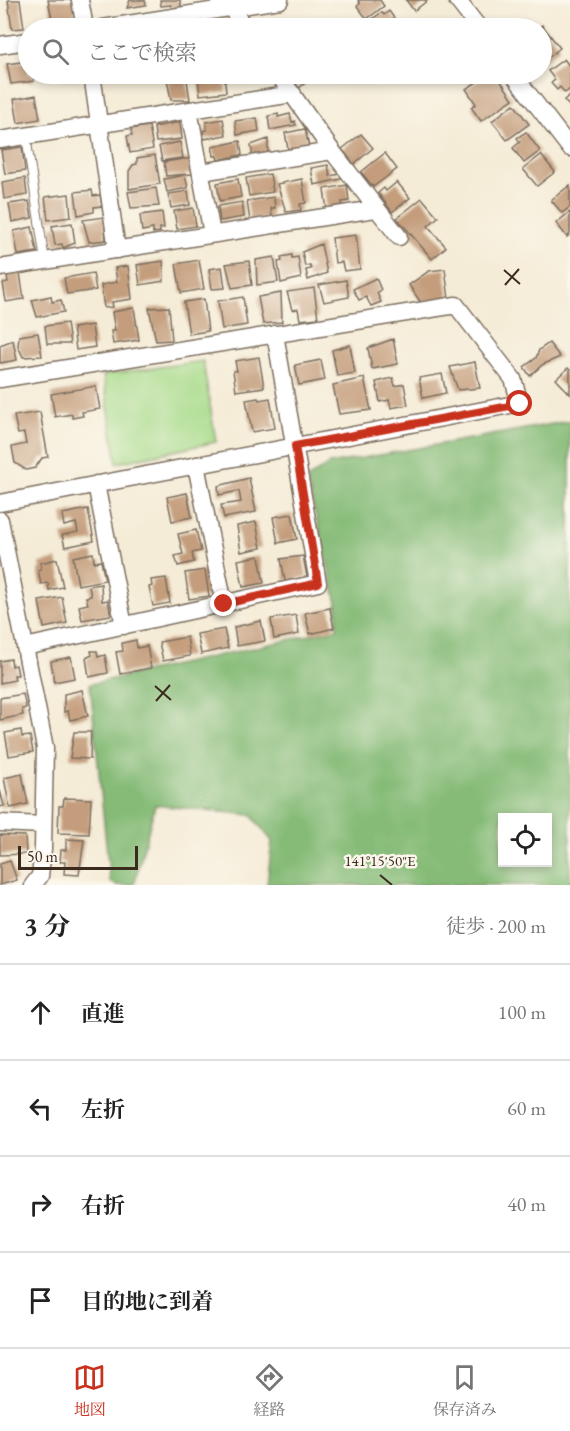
<!DOCTYPE html>
<html lang="ja">
<meta charset="utf-8">
<style>
body{margin:0;font-family:"EB Garamond","Noto Serif JP",serif;background:#f2f2f2;color:#222}
.controls{position:absolute;right:18px;bottom:18px;display:grid;overflow:hidden;border-radius:0px;box-shadow:0 3px 9px #0003}
.controls button{width:54px;height:54px;display:grid;place-items:center;padding:0;border:0;border-bottom:2px solid #e0e0e0;background:#fff;color:#222;font:30px sans-serif}
.scale{position:absolute;left:18px;bottom:15px;width:120px;box-sizing:border-box;padding-left:6px;border:3px solid #3b2a1e;border-top:0;font-size:16px;line-height:21px;white-space:nowrap;color:#3b2a1e;-webkit-text-stroke:4px #fbf7ec;paint-order:stroke}
.stop{position:absolute;width:18px;height:18px;margin:-14px;border:4px solid #c8321e;border-radius:50%;background:#fff}
.stop.end{background:#c8321e;border-color:#fff;box-shadow:0 2px 6px #0008}
.list{margin:0;padding:0;list-style:none}
h2{display:flex;justify-content:space-between;align-items:center;height:78px;margin:0;padding:0 24px;font-size:26px}
h2 small{font-size:20px;font-weight:400;color:#767676}
.list li{display:grid;grid-template-columns:39px 1fr auto;gap:18px;align-items:center;box-sizing:border-box;height:96px;padding:0 24px;border-top:2px solid #e0e0e0}
.list b{display:block;font-size:22px;white-space:nowrap}
.list em{font-size:20px;font-style:normal;color:#767676}
.icon{flex:none;width:33px;height:33px;fill:none;stroke:currentColor;stroke-width:2;stroke-linecap:round;stroke-linejoin:round}
.map{position:relative;flex:none;width:570px;height:885px;overflow:hidden}
.search{position:absolute;background:#fff;box-shadow:0 3px 9px #0003;left:18px;right:18px;top:18px;height:66px;display:flex;align-items:center;gap:15px;box-sizing:border-box;padding:0 21px;border-radius:33px;color:#767676;font-size:22px}
.sheet{height:462px;background:#fff}
nav{display:flex;justify-content:space-around;align-items:center;box-sizing:border-box;height:84px;border-top:2px solid #e0e0e0;background:#fff;font-size:16px;color:#767676}
nav a{display:grid;justify-items:center;gap:3px}
nav .on{color:#c8321e}
.map>svg:first-child{display:block}
.green{fill:#a7db8b;stroke:#718254;stroke-width:1.5}
.forest{fill:#85bb77;stroke:#60724a;stroke-width:1.5;fill-rule:evenodd}
.building{fill:#c49d7b}
.lines{fill:none;stroke-linecap:round;stroke-linejoin:round}
.lane-casing{stroke:#7c6e5f;stroke-width:10}
.street-casing{stroke:#7c6e5f;stroke-width:19}
.lane{stroke:#fff;stroke-width:8}
.street{stroke:#fff;stroke-width:16}
.route{stroke:#c8321e;stroke-width:8}
.ticks{fill:none;stroke:#3b2a1e;stroke-width:2}
.ticks-label{font-size:15px;text-anchor:middle;fill:#3b2a1e;stroke:#fbf7ec;stroke-width:5;stroke-linejoin:round;paint-order:stroke}
</style>
<div class="map">
<svg width="570" height="885" viewBox="0 0 570 885">
<rect width="100%" height="100%" fill="#fbf7ec"/>
<filter id="ink" filterUnits="userSpaceOnUse"><feTurbulence type="fractalNoise" baseFrequency=".0167" numOctaves="2"/><feDisplacementMap in="SourceGraphic" scale="12" xChannelSelector="R" yChannelSelector="G"/><feConvolveMatrix kernelMatrix="1 2 1 2 8 2 1 2 1" color-interpolation-filters="sRGB"/></filter>
<filter id="wash" filterUnits="userSpaceOnUse"><feTurbulence type="fractalNoise" baseFrequency=".008" numOctaves="4" result="noise"/><feDisplacementMap in="SourceGraphic" scale="24" xChannelSelector="R" yChannelSelector="G"/><feGaussianBlur stdDeviation="1.35" result="paint"/><feColorMatrix in="noise" values="0 0 0 0 0 0 0 0 0 0 0 0 0 0 0 0 0 1.4 0 .05"/><feComposite in="paint" operator="in"/></filter>
<g filter="url(#wash)">
<rect width="100%" height="100%" fill="#f5ecd7"/>
<path class="green" d="M203 361 216 442 117 463 103 375Z"/>
<path class="forest" d="M570 421V885H267L272 841 251 815 155 805 134 885H117L110 882 90 684 337 629V603L307 479 329 464ZM502 818H548V862H502Z"/>
<g id="blocks">
<path class="building" d="M8 0H20L24 28 12 29Z
M48 0H75V19L53 24Z
M130 0H145L146 5 127 8Z
M160 0H180L182 10 172 12 171 5 161 6Z
M358 0H380L384 6 367 19 357 6 360 4Z
M406 0H428L414 11Z
M389 11 399 25 394 28H360L382 12 384 15Z
M279 17 288 28H273L270 25Z
M542 25 560 48 542 63V28H539Z
M564 59 570 67V89L565 93 560 87 557 90 551 83 555 80 548 71Z
M28 61V74H33L34 81 11 84 7 64Z
M62 74H83V78L63 81Z
M166 74H186L190 100H171Z
M200 74H224L226 92 200 95 198 79H201Z
M288 74H317L299 88Z
M489 74H496L513 99 481 121 471 107 476 104 466 89Z
M36 95 40 119 18 123 14 99Z
M570 95V107L564 100Z
M514 104 529 124 507 140 492 121Z
M278 114V117L290 114 292 122 295 121 296 125 270 130 268 116Z
M257 118 259 131 237 135 235 121Z
M223 119 226 135 204 139 203 131 207 130 206 122Z
M180 122 182 139 156 142 154 127Z
M149 126 153 149 130 153 127 136 132 135 131 129Z
M305 129 309 147 289 154 285 133Z
M526 132 540 151 524 163 513 148 520 142 517 138Z
M361 134 373 148 354 164 342 149Z
M268 139V155L253 158 251 145Z
M240 141 242 155 218 160 217 156H214L212 147Z
M180 142 183 158 162 161 159 146Z
M22 147 25 171 5 174 1 150Z
M385 153 397 169 373 187 361 172Z
M155 155 160 184 129 189V171L133 165 137 164V158Z
M541 155 555 172 537 186 523 169Z
M184 159H190L192 174 166 176 164 162Z
M328 165 330 176 341 174V179L314 185 311 168Z
M270 174 273 192 249 196 246 178Z
M185 175 188 188 167 192 164 179Z
M25 178 27 195 4 199 2 182Z
M238 179 241 197 220 201 217 183Z
M302 179 306 203 300 204 301 210 286 212 277 184Z
M397 182 410 198 392 212 378 193 384 188 386 191Z
M347 185 349 201 342 202 343 208 327 210 324 189Z
M570 185V207L562 213 551 200Z
M156 188 159 206 131 208 128 192Z
M92 190 93 196 100 195 102 206 94 207V212L78 215 75 192Z
M188 191 190 205 171 208 168 194Z
M69 194 71 217 48 220 45 197Z
M274 197 275 208H271L272 217 250 221 247 201Z
M422 198 438 217 428 226 446 247 432 259 397 218Z
M29 201 32 218 12 222 9 204Z
M242 202 244 217 220 221 218 206Z
M193 208 196 226 177 229 174 211Z
M162 212 164 228H160V232L153 233V229L142 231 140 215Z
M570 212V234L567 237 556 223Z
M104 217 106 240 89 242 83 220Z
M72 223 75 243 63 248 62 244 55 245 52 226Z
M32 227 37 252 18 255 14 231Z
M356 235 360 269 344 271 342 262 335 263 332 238Z
M321 244 327 273 308 280 306 270 311 269 310 265 305 266 302 252Z
M292 255V258L298 257 301 278 281 283 278 262 282 261 281 257Z
M274 257 278 282 257 285 256 260Z
M199 260 204 289 181 293 176 264Z
M163 261 164 281 140 285 137 265Z
M249 261 252 285 232 288 226 264Z
M128 266 132 299 112 302 113 307 104 308 101 285 117 282 115 268Z
M222 267 225 288 212 289 209 269Z
M445 269 449 299 421 303 409 285 429 271Z
M20 273 24 299 6 302 3 283 8 282 7 276Z
M93 273 96 290 67 294 64 278Z
M376 278 381 290 377 293 381 302 371 306 366 297 359 300 353 289Z
M346 280 349 297 324 302 319 285Z
M314 288 318 318 300 320 298 309 292 310 287 292Z
M281 293 282 322 263 324 258 297Z
M51 296 52 302 61 300 64 312 37 317 32 300Z
M243 297 247 325 222 329 218 301Z
M204 299 208 331 189 334 184 302Z
M169 307 172 340 156 341 149 308Z
M134 308 139 340 113 344 111 331H115L112 312Z
M67 323 70 344H47L45 326Z
M92 325 95 347 76 350 73 328Z
M38 333 42 356 23 357 18 346 19 336Z
M393 339 398 364 372 369 368 348Z
M13 340 17 360 0 363V345Z
M549 343 560 357 542 365 530 376 524 367 536 358 539 350Z
M350 345 355 373 337 376 332 350Z
M259 357 264 387 236 391 233 371H237L235 361Z
M321 360 325 380 299 385 295 365Z
M475 362 480 388 458 390 450 367Z
M568 368 570 370V394L556 379Z
M442 374 446 393 423 398 419 378Z
M364 378 371 410 339 414 333 385Z
M393 378 395 386 404 384 408 405 391 408 389 400 380 402 376 382Z
M96 386 100 409 82 412 83 416 72 418V414L55 417 51 394Z
M258 398 259 400 270 398 275 428 252 432 246 400Z
M40 412 48 457 42 458 35 468 26 470 15 463 12 447 26 444 24 433 18 434 14 416Z
M249 478 256 512 224 518 221 505 241 502 239 491 219 495 218 486Z
M187 493 192 517 172 521 167 497Z
M88 509 94 541 65 547 62 535 78 532 76 523 64 526 62 514Z
M292 514 297 539 278 543 273 517Z
M256 522 261 548 241 552 237 526Z
M196 530 201 551 192 553 194 562 178 566 175 556 183 554 178 534Z
M93 553 94 562 101 561 105 580 78 585 73 557Z
M259 556 264 583 243 587 238 560Z
M303 556 307 577 285 581 281 559Z
M57 559 63 587 49 590 48 583 41 584 38 570 41 569 40 563Z
M205 570 209 596 189 599 185 573Z
M166 578 170 603 153 606 149 587 152 586 151 580Z
M101 584 102 601 108 600 111 615 82 620 79 606 88 604 86 597 91 596 89 586Z
M62 597 67 623 44 628 39 601Z
M330 608 334 628 310 634 305 613Z
M296 615 299 634 274 639 271 619Z
M261 621 265 641 237 646 234 627Z
M224 629 228 648 201 654 197 634Z
M187 637 190 656 163 661 159 642Z
M136 640 137 648 147 646 151 668 120 674 116 652 123 651 122 643Z
M91 651H97L98 657 105 655 108 673 89 677 86 658 92 655Z
M71 657 75 678 54 682 51 661Z
M11 659 12 666 16 665 18 675H14L15 680 0 683V661Z
M82 690 88 716 70 720 68 711 64 712V694Z
M23 694 26 708 22 709 23 715 0 720V698Z
M21 730 22 737 30 736 33 752 9 756 5 733Z
M74 732H91L90 759 70 758Z
M22 774 28 804 10 808 4 778Z
M0 790 4 806 0 807Z
M64 798 91 799 89 834 58 833 59 806H63Z
M0 835 25 836 26 854 0 855Z
M66 839 84 840 79 875 64 874 65 862H60L61 850H66Z
M10 861 17 880 0 885V864Z"/>
</g>
</g>
<g filter="url(#ink)">
<use href="#blocks" fill-opacity="0" stroke="#7c6e5f" stroke-width="1.5"/>
<g class="lines">
<defs>
<path id="lane" d="M26 136 45 261"/>
<path id="street" d="M80 0 85 28
M457 0 479 28
M231 8 245 28
M103 28 280 0
M0 45 28 41
M92 74 117 250
M278 74 332 151 399 237
M513 74 570 148
M189 110 212 234
M0 140 293 94
M201 172 332 151
M0 268 375 209
M0 379 456 305 513 379 520 403 0 503
M196 465 224 604
M96 484 124 626
M0 520 45 748 43 849 40 876 33 885
M25 647 318 583 275 334
M0 823 43 825"/>
</defs>
<use href="#lane" class="lane-casing"/>
<use href="#street" class="street-casing"/>
<use href="#lane" class="lane"/>
<use href="#street" class="street"/>
</g>
</g>
<g class="lines" filter="url(#ink)">
<path class="route" d="M224 604 318 583 295 446 520 404"/>
</g>
<path class="ticks" d="M504 270 520 284M505 285 519 269M155 686 171 700M156 701 170 685M380 875 392 885"/>
<g class="ticks-label">
<text x="380" y="866">141°15'50"E</text>
</g>
</svg>
<div class="controls">
<button><svg class="icon" aria-label="locate" viewBox="0 0 24 24"><circle cx="12" cy="12" r="6"/><path d="M12 2v4M12 18v4M2 12h4M18 12h4"/></svg></button>
</div>
<div class="scale">50 m</div>
<div class="stop" style="left:520px;top:404px"></div>
<div class="stop end" style="left:224px;top:604px"></div>
<div class="search"><svg class="icon" aria-label="search" viewBox="0 0 24 24"><circle cx="10" cy="10" r="6"/><path d="M15 15l6 6"/></svg>ここで検索</div>
</div>
<section class="sheet">
<h2>3 分<small>徒歩 · 200 m</small></h2>
<ul class="list">
<li><svg class="icon" aria-label="ahead" viewBox="0 0 24 24"><path d="M12 20V5M6 11l6-6 6 6"/></svg><div><b>直進</b></div><em>100 m</em></li>
<li><svg class="icon" aria-label="left" viewBox="0 0 24 24"><path d="M17 20v-9H6M10 6l-5 5 5 5"/></svg><div><b>左折</b></div><em>60 m</em></li>
<li><svg class="icon" aria-label="right" viewBox="0 0 24 24"><path d="M7 20v-9h11M14 6l5 5-5 5"/></svg><div><b>右折</b></div><em>40 m</em></li>
<li><svg class="icon" aria-label="arrive" viewBox="0 0 24 24"><path d="M6 21V4h12l-3 4 3 4H6"/></svg><div><b>目的地に到着</b></div></li>
</ul>
</section>
<nav>
<a class="on"><svg class="icon" aria-label="map" viewBox="0 0 24 24"><path d="M3 6l6-2 6 2 6-2v14l-6 2-6-2-6 2zM9 4v14M15 6v14"/></svg>地図</a>
<a><svg class="icon" aria-label="directions" viewBox="0 0 24 24"><path d="M12 3l9 9-9 9-9-9zM9 14v-3h6M13 9l2 2-2 2"/></svg>経路</a>
<a><svg class="icon" aria-label="saved" viewBox="0 0 24 24"><path d="M7 4h10v16l-5-4-5 4z"/></svg>保存済み</a>
</nav>
